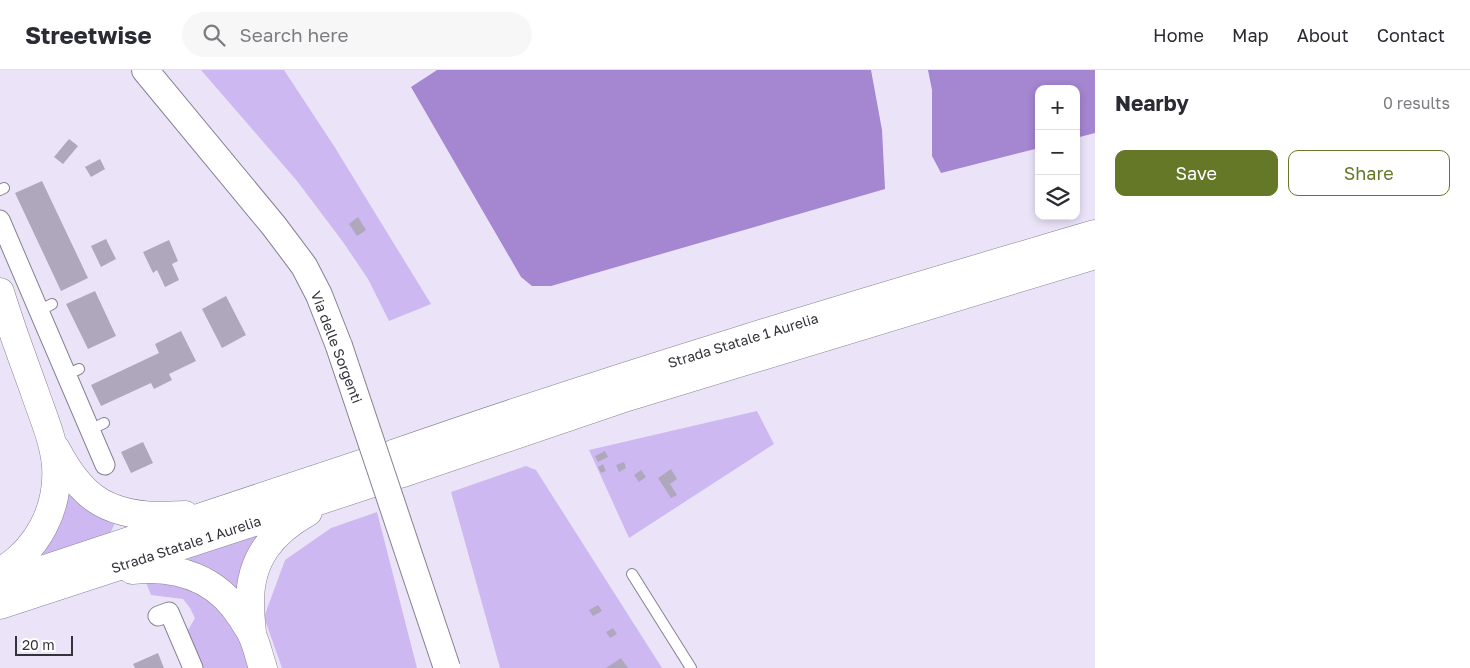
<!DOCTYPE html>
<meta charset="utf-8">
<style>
body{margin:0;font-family:"Golos Text",sans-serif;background:#f7f7f7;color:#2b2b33}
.controls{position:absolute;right:15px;top:15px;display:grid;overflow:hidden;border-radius:10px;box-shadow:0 2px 8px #0003}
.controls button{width:45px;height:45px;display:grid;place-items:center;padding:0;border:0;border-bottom:1px solid #e1e1e2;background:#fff;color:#2b2b33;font:25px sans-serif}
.scale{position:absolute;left:15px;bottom:12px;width:58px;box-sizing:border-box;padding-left:5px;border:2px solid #35323b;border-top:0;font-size:14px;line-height:18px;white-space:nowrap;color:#35323b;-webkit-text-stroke:4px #fff;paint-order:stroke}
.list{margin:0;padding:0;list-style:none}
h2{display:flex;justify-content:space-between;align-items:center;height:65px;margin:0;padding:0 20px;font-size:21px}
h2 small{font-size:16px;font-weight:400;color:#7c7c81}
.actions{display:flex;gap:10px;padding:15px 20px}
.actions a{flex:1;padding:11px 0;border:1px solid #657828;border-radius:10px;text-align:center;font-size:18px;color:#657828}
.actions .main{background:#657828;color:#fff}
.icon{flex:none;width:28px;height:28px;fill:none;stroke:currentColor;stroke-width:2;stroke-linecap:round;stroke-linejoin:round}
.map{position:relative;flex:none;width:1095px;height:598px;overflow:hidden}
header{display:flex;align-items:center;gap:30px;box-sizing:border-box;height:70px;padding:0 25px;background:#fff;border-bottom:1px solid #e1e1e2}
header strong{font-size:24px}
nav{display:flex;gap:28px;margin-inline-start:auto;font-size:18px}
.search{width:350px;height:45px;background:#f7f7f7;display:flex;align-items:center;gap:12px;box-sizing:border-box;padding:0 18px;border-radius:28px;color:#7c7c81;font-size:19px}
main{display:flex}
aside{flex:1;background:#fff}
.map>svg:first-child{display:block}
.green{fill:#ceb8f2}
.water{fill:#a486d1}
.building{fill:#afa8bc}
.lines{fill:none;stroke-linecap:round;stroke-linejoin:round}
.service-casing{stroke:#878093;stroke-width:12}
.minor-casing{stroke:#878093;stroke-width:21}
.secondary-casing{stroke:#878093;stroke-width:28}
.trunk-casing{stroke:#878093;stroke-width:29}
.service{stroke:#fff;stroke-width:10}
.minor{stroke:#fff;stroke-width:19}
.secondary{stroke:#fff;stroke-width:26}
.trunk{stroke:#fff;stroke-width:28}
.secondary-bridge-casing{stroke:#878093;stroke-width:28;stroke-linecap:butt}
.secondary-bridge{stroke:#fff;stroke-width:26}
.labels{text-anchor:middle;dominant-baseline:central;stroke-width:4.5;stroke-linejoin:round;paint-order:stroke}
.street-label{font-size:14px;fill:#35323b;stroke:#fff}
</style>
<header>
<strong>Streetwise</strong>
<div class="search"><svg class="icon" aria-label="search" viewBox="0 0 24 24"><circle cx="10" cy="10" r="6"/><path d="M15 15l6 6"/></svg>Search here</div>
<nav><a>Home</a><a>Map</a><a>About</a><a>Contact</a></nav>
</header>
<main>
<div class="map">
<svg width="1095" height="598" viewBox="0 0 1095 598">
<rect width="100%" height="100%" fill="#ebe4f9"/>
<path class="green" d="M201 0H284L334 76 431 234 389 251 368 209 343 172 297 111Z
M757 341 774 374 629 468 589 380Z
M526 396 536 400 662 598H500L451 422Z
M66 419 115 453 110 464 45 485 39 482Z
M377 442 417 598H282L264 547 285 490 331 458Z
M261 460 242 523 189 491V487Z
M145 510 189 514 220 531 244 570 253 598H203L187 562 195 548 190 538 183 529 151 525Z"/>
<path class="water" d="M437 0H871L882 60 885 119 551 216H532L521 207 411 17Z
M928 0H1095V63L1076 68V19H1039V78L941 103 932 86V20Z"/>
<path class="building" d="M69 69 78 76 63 94 54 87Z
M100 89 105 99 91 107 85 97Z
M42 111 88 208 61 221 15 123Z
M358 147 366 160 357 166 349 154Z
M106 169 116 189 101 197 91 176Z
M169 170 178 191 172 194 179 210 165 217 157 200 153 203 143 182Z
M95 221 116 266 88 279 66 234Z
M226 226 246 265 222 278 202 239Z
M181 261 196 291 169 304 172 310 154 319 151 313 101 336 91 315 159 283 155 274Z
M143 372 153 393 131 403 121 382Z
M605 381 608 387 598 392 595 386Z
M624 392 626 398 619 402 616 395Z
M603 394 606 401 601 403 598 397Z
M671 399 677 409 670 414 677 425 671 428 658 408Z
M641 400 646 407 639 412 634 405Z
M598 535 602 541 593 546 589 540Z
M613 558 617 564 610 568 606 562Z
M158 583 164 598H135L133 594Z
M621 588 628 598H606Z"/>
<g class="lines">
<defs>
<path id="service" d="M0 120 4 118
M39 241 52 234
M66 305 79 299
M90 360 104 353
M632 504 691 598"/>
<path id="minor" d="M0 150 105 395
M158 546 169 542 193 598"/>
<path id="secondary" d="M145 0 274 156 304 196 319 225 339 276"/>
<path id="trunk" d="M0 222C10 255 22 287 34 320 42 344 54 370 56 396 59 440 37 480 0 502
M56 379C80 425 104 444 157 446 166 446 176 445 185 445
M393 384C625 303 860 233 1095 164
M400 404 627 327 1095 185
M132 500C178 495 217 508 242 548 245 554 250 559 252 565 257 575 259 587 263 598
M0 514 364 393
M0 535 373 413
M252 563C251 553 250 542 250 532 250 489 272 462 308 442"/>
</defs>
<use href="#service" class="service-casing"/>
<use href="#minor" class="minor-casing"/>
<use href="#secondary" class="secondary-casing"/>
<use href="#trunk" class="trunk-casing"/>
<use href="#service" class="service"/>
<use href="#minor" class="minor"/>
<use href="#secondary" class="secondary"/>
<use href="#trunk" class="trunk"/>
<defs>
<path id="secondary-bridge" d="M339 276 447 598"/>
</defs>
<use href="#secondary-bridge" class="secondary-bridge-casing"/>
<use href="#secondary-bridge" class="secondary-bridge"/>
</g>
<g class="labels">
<g class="street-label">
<text transform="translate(743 270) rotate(-17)">Strada Statale 1 Aurelia</text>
<text transform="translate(337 277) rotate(69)">Via delle Sorgenti</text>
<text transform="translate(186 474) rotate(-18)">Strada Statale 1 Aurelia</text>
</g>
</g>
</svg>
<div class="controls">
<button>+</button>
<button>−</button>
<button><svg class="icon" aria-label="layers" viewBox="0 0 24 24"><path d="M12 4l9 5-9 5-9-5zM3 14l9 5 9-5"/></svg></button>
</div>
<div class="scale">20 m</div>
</div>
<aside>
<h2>Nearby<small>0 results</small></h2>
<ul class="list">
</ul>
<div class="actions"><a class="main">Save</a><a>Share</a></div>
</aside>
</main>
